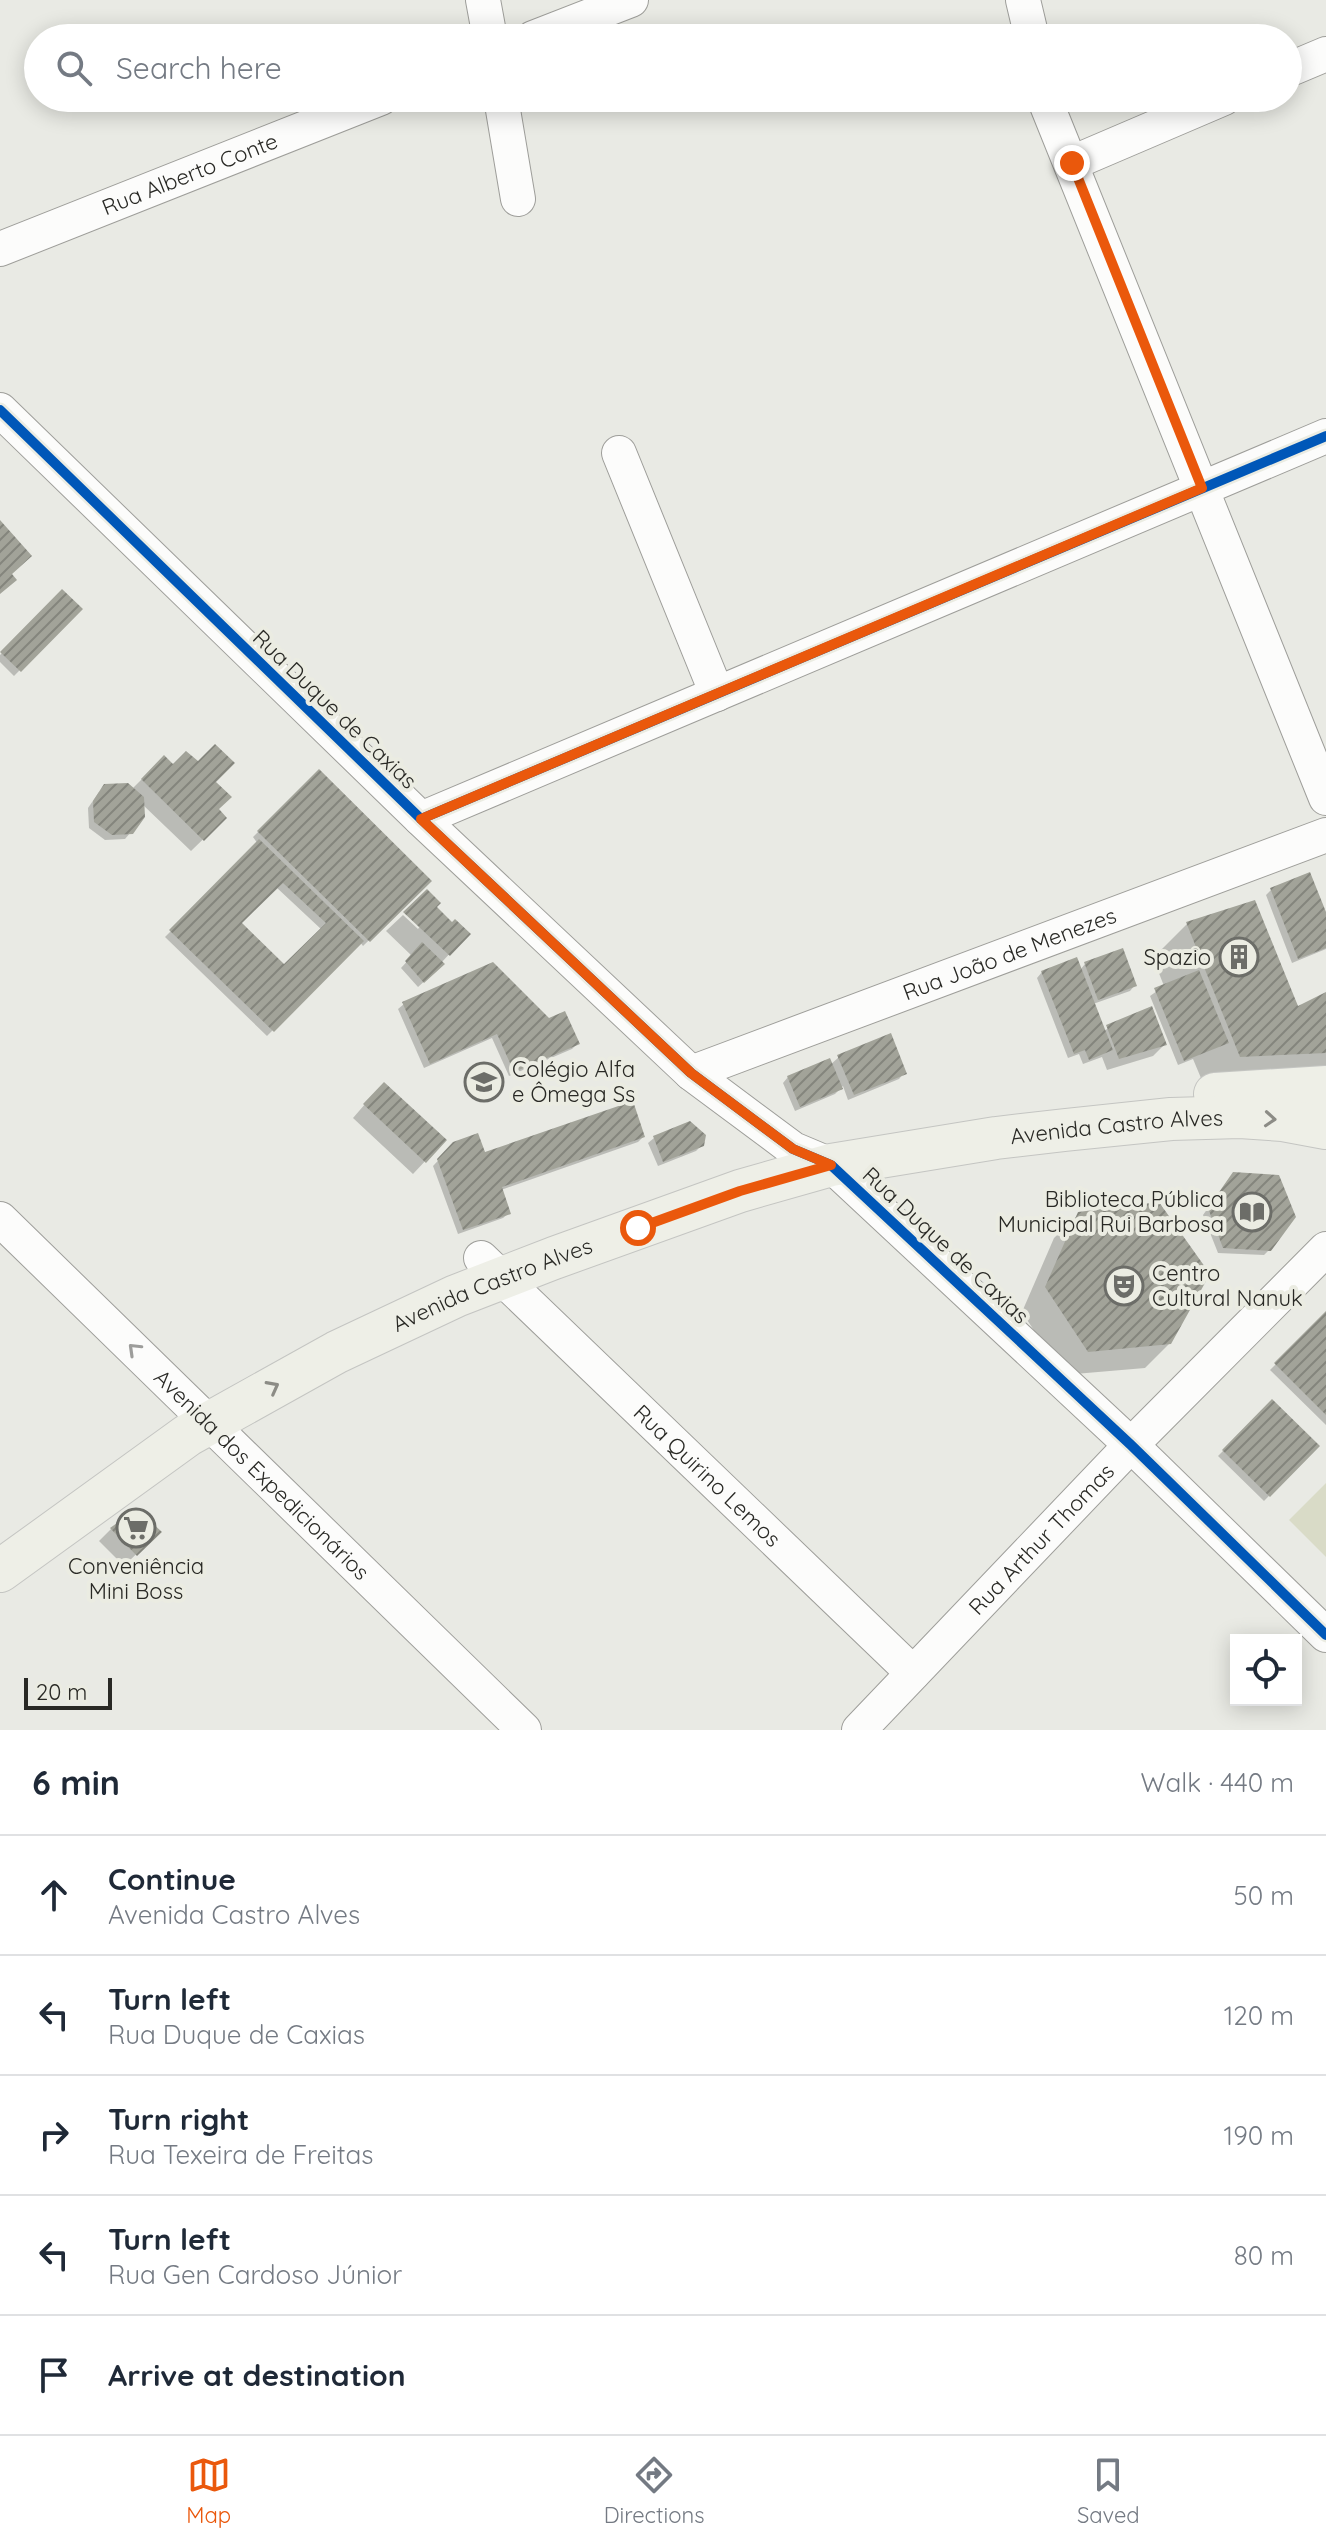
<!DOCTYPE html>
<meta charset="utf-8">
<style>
body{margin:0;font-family:Quicksand,sans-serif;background:#f2f2f3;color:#1f2937}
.controls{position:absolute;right:24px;bottom:24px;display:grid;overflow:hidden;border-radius:0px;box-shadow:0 4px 20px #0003}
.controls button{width:72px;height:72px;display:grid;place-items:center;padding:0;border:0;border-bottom:2px solid #e0e1e3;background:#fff;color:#1f2937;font:40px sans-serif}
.scale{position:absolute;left:24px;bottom:20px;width:88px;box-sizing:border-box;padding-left:8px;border:4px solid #292925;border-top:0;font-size:22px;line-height:28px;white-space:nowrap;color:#292925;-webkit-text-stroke:6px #ebece2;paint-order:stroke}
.stop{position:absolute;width:24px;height:24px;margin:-18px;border:6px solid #ea580c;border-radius:50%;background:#fff}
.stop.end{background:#ea580c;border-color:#fff;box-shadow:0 2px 8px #0008}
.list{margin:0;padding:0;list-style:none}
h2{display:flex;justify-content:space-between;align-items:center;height:104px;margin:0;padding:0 32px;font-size:34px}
h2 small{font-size:26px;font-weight:400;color:#747a83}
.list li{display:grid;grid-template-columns:52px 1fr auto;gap:24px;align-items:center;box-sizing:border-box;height:120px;padding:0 32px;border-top:2px solid #e0e1e3}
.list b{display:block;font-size:30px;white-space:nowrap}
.list p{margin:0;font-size:26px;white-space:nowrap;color:#747a83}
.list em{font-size:26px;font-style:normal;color:#747a83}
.icon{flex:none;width:44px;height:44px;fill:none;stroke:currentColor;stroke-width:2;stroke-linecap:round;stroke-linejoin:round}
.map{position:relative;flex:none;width:1326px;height:1730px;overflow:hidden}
.search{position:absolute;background:#fff;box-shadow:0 4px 20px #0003;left:24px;right:24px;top:24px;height:88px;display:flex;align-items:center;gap:20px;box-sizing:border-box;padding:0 28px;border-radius:44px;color:#747a83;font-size:30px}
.sheet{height:704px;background:#fff}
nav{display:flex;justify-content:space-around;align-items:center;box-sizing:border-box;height:112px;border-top:2px solid #e0e1e3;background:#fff;font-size:22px;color:#747a83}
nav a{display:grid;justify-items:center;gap:4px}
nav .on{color:#ea580c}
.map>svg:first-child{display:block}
.pitch{fill:#d9dbc7}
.shadow{fill:#0003;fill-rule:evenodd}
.building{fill:url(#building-hatch);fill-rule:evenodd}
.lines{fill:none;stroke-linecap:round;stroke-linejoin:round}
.minor-casing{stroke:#9e9e9a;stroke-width:36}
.major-casing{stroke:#c4c5c2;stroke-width:44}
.minor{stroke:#fcfcfb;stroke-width:34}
.major{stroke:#eeefe7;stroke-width:42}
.cycleway-casing{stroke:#ebece2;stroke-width:15}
.cycleway{stroke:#0057b8;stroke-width:10}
.oneway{stroke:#8c8c86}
.oneway2{stroke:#9d9d9b}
.route{stroke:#ea580c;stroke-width:10}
.labels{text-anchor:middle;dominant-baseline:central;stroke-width:8;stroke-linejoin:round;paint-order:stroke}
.street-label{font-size:22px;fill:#292925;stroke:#ebece2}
.poi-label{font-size:22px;fill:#292925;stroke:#ebece2;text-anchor:end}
</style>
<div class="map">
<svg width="1326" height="1730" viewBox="0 0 1326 1730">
<defs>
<pattern id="building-hatch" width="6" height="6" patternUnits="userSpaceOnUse" patternTransform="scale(2)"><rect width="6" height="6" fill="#a2a399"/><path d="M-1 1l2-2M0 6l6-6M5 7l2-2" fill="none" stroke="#84857d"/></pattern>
</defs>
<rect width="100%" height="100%" fill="#e9eae4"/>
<path class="pitch" d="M1326 1483V1557L1289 1520Z"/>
<path class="shadow" d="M62 592 80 609 14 676 0 662V655Z
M164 757 173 766 213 782 216 809 225 818 191 851 142 804 131 832 125 839 105 840 89 828 88 808 99 792 132 789Z
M319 772 399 911 363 946 360 942 267 1036 165 937 258 844 253 837ZM276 887 322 930 284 967 240 923Z
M1271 890 1326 917V949L1292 963 1266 895Z
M435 907 452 925 468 934 441 963 437 970 418 987 401 968 412 956 386 931 403 915 418 929Z
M1187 924 1297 1008 1326 994V1085L1206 1090 1193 1059 1178 1065 1150 996 1164 986 1153 958Z
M1085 964 1135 985 1130 991 1093 1004 1103 1031 1150 1009 1165 1044 1153 1056 1107 1070 1102 1057 1083 1064 1079 1054 1068 1058 1037 978 1042 972 1080 970Z
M404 1004 549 1020 578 1043 572 1049 509 1076 492 1038 424 1068 398 1009Z
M839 1057 904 1073 899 1079 848 1100 843 1086 835 1094 795 1111 783 1083 788 1077 830 1065Z
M372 1096 444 1141 413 1174 353 1118Z
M643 1137 638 1142 501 1190 509 1213 503 1218 458 1234 433 1166 454 1144 484 1154Z
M654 1138 702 1145 696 1151 658 1166 648 1143Z
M1228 1180 1270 1249 1264 1255 1218 1253 1203 1215Z
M1079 1214 1170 1343 1145 1368 1063 1375 1022 1312 1054 1238Z
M1326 1314V1425L1270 1370Z
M1272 1402 1318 1446 1264 1501 1218 1456Z
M137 1511 159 1532 124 1566 99 1541 111 1529Z"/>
<path class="building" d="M0 520 32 556 12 574 17 580 0 594Z
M62 589 83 609 21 672 0 652Z
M215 744 235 763 216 782 232 797 219 809 227 818 204 841 141 779 164 755 173 764 186 751 198 761Z
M319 769 432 881 370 942 257 831Z
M128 783 144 797 145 817 133 834 112 835 94 822 93 801 104 784Z
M259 839 364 941 274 1032 169 930ZM283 883 326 923 284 964 242 923Z
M1310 872 1326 912V948L1298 959 1270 888Z
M427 889 441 903 437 907 452 922 455 919 471 934 450 956 403 912Z
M1255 900 1298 1006 1326 992V1053L1240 1057 1186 922Z
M422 942 445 964 424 983 405 961Z
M1123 948 1137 986 1098 1000 1084 962Z
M1077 957 1113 1050 1089 1060 1085 1050 1074 1054 1041 971Z
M493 962 549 1018 565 1011 580 1044 514 1072 497 1034 430 1064 402 1002Z
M1199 970 1229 1043 1184 1061 1154 988Z
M1152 1006 1167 1045 1119 1059 1106 1025Z
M891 1033 907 1074 854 1095 837 1055Z
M830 1058 843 1089 800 1107 787 1076Z
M384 1082 447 1140 426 1163 363 1104Z
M633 1101 645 1137 502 1187 511 1214 463 1230 437 1159 453 1142 478 1133 485 1152Z
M690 1121 706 1135 704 1146 663 1162 653 1136Z
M1233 1172 1279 1175 1296 1217 1271 1251 1223 1248 1208 1208Z
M1159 1202 1210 1274 1171 1344 1088 1352 1045 1287 1078 1212Z
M1326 1311V1415L1274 1363Z
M1272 1399 1320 1446 1270 1497 1222 1450Z
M137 1509 162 1532 137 1556 110 1528Z"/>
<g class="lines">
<defs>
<g id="minor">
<path d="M483 0 490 38"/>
<path d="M1023 0 1032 38"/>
<path d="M533 38 631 0"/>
<path d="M1288 70 1326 54"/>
<path d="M501 98 518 199"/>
<path d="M1044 98 1326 798"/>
<path d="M1072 163 1224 98"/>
<path id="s1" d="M0 249 381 98"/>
<path d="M0 410 421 819 691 1073 793 1149 831 1165 1131 1445 1326 1635"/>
<path d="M619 453 717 694"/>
<path d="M421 819 1326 436"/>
<path id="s2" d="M691 1073 1326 835"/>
<path id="s3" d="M0 1219 524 1730"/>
<path id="s4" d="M481 1258 913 1673"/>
<path id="s5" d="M859 1730 1131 1445 1326 1249"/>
</g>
<g id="major">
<path d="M1215 1094 1326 1087"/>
<path id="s6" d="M0 1571 188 1435 337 1352 456 1296 554 1258 740 1191 831 1165 996 1138 1065 1130 1171 1119 1240 1117 1283 1120 1326 1128"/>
</g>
</defs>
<use href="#minor" class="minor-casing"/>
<use href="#major" class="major-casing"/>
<use href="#minor" class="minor"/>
<use href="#major" class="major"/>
<defs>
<path id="cycleway" d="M0 410 421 819 691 1073 793 1149 831 1165 1131 1445 1326 1635
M421 819 1326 436"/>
</defs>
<use href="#cycleway" class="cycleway-casing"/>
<use href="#cycleway" class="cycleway"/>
</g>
<defs><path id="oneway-chevron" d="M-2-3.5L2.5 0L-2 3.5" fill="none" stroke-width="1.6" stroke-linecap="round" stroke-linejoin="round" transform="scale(2)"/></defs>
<g class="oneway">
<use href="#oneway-chevron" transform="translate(1270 1119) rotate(4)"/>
<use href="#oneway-chevron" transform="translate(273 1387) rotate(-28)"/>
</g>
<use class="oneway2" href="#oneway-chevron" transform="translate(134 1349) rotate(-136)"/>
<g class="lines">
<path class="route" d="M638 1228 740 1191 831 1165 793 1149 691 1073 421 819 1202 488 1072 163"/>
</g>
<defs>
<symbol id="building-ring" viewBox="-11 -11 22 22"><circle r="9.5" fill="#ebece2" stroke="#6c6d68" stroke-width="1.5"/><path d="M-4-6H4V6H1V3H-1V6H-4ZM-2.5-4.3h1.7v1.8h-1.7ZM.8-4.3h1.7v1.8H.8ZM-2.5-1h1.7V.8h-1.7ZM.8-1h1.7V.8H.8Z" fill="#6c6d68"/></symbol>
<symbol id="school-ring" viewBox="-11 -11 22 22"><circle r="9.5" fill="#ebece2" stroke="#6c6d68" stroke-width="1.5"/><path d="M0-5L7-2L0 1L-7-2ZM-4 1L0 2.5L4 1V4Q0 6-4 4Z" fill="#6c6d68"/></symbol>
<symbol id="library-ring" viewBox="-11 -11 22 22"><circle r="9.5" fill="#ebece2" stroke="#6c6d68" stroke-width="1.5"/><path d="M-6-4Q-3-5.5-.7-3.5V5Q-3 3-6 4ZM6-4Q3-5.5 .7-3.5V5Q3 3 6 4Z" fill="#6c6d68"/></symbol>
<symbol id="theatre-ring" viewBox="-11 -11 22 22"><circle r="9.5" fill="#ebece2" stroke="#6c6d68" stroke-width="1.5"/><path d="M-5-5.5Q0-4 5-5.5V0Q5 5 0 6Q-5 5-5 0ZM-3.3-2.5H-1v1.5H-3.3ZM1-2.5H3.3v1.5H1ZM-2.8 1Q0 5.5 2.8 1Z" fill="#6c6d68"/></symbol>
<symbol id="supermarket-ring" viewBox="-11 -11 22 22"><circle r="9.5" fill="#ebece2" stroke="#6c6d68" stroke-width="1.5"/><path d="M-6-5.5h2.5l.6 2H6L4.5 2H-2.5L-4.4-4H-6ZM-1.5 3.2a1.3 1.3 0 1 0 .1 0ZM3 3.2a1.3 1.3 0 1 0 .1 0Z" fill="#6c6d68"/></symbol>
</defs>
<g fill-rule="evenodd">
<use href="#building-ring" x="1217" y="935" width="44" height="44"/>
<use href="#school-ring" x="462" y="1060" width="44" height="44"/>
<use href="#library-ring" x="1230" y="1190" width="44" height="44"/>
<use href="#theatre-ring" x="1102" y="1264" width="44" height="44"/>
<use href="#supermarket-ring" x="114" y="1506" width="44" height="44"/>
</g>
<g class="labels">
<g class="street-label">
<text stroke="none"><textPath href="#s1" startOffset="204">Rua Alberto Conte</textPath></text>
<text transform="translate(335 709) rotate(44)">Rua Duque de Caxias</text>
<text stroke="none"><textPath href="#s2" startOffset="340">Rua João de Menezes</textPath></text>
<text stroke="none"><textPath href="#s6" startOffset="1220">Avenida Castro Alves</textPath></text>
<text transform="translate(946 1245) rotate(43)">Rua Duque de Caxias</text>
<text stroke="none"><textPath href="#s6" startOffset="572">Avenida Castro Alves</textPath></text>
<text stroke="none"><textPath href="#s3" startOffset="366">Avenida dos Expedicionários</textPath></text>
<text stroke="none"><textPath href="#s4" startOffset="314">Rua Quirino Lemos</textPath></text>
<text stroke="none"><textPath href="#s5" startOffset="264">Rua Arthur Thomas</textPath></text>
</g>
<g class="poi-label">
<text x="1211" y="957">Spazio</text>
<text x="512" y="1069" text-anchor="start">Colégio Alfa<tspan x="512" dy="25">e Ômega Ss</tspan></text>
<text x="1224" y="1199">Biblioteca Pública<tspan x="1224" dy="25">Municipal Rui Barbosa</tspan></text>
<text x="1152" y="1273" text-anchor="start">Centro<tspan x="1152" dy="25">Cultural Nanuk</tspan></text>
<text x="136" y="1566" text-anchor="middle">Conveniência<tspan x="136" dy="25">Mini Boss</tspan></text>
</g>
</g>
</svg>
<div class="controls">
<button><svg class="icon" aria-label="locate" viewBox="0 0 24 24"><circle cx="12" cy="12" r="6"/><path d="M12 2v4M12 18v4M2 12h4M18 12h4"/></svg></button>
</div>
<div class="scale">20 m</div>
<div class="stop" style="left:638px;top:1228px"></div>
<div class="stop end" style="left:1072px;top:163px"></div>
<div class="search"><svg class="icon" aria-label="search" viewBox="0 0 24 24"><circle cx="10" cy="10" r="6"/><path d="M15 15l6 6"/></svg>Search here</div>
</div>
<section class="sheet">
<h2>6 min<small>Walk · 440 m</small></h2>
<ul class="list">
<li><svg class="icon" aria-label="ahead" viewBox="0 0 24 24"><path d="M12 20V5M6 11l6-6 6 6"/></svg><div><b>Continue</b><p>Avenida Castro Alves</p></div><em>50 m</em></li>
<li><svg class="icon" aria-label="left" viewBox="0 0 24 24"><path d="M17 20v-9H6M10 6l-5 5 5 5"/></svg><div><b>Turn left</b><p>Rua Duque de Caxias</p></div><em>120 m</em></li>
<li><svg class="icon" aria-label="right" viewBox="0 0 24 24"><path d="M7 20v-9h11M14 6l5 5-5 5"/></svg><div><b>Turn right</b><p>Rua Texeira de Freitas</p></div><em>190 m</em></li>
<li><svg class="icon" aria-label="left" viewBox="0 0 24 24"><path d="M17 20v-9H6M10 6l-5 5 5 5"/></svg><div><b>Turn left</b><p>Rua Gen Cardoso Júnior</p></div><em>80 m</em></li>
<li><svg class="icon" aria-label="arrive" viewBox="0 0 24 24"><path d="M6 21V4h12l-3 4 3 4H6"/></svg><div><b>Arrive at destination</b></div></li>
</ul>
</section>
<nav>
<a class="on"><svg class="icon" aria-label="map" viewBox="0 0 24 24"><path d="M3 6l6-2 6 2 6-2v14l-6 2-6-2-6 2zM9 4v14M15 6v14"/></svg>Map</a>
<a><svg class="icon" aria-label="directions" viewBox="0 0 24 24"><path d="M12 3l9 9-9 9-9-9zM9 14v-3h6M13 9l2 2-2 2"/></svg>Directions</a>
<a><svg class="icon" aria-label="saved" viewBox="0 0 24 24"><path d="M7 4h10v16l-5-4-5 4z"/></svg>Saved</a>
</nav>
